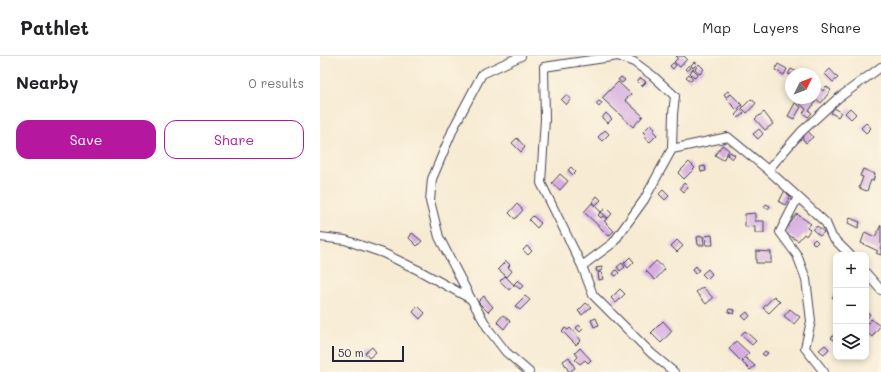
<!DOCTYPE html>
<meta charset="utf-8">
<style>
body{margin:0;font-family:Mali,sans-serif;background:#f6f6f6;color:#202124}
.controls{position:absolute;right:12px;bottom:12px;display:grid;overflow:hidden;border-radius:8px;box-shadow:0 2px 6px #0003}
.controls button{width:36px;height:36px;display:grid;place-items:center;padding:0;border:0;border-bottom:1px solid #e0e0e0;background:#fff;color:#202124;font:20px sans-serif}
.compass{position:absolute;left:465px;top:12px;width:36px;height:36px;border-radius:50%;background:#fff;box-shadow:0 2px 6px #0003;rotate:47deg}
.scale{position:absolute;left:12px;bottom:10px;width:72px;box-sizing:border-box;padding-left:4px;border:2px solid #22223b;border-top:0;font-size:11px;line-height:14px;white-space:nowrap;color:#22223b;-webkit-text-stroke:3px #fcf5e5;paint-order:stroke}
.list{margin:0;padding:0;list-style:none}
h2{display:flex;justify-content:space-between;align-items:center;height:52px;margin:0;padding:0 16px;font-size:17px}
h2 small{font-size:13px;font-weight:400;color:#757577}
.actions{display:flex;gap:8px;padding:12px 16px}
.actions a{flex:1;padding:9px 0;border:1px solid #b5179e;border-radius:12px;text-align:center;font-size:14px;color:#b5179e}
.actions .main{background:#b5179e;color:#fff}
.icon{flex:none;width:22px;height:22px;fill:none;stroke:currentColor;stroke-width:2;stroke-linecap:round;stroke-linejoin:round}
.map{position:relative;flex:none;width:561px;height:316px;overflow:hidden}
header{display:flex;align-items:center;gap:24px;box-sizing:border-box;height:56px;padding:0 20px;background:#fff;border-bottom:1px solid #e0e0e0}
header strong{font-size:19px}
nav{display:flex;gap:22px;margin-inline-start:auto;font-size:14px}
main{display:flex}
aside{flex:1;background:#fff}
.map>svg:first-child{display:block}
.building{fill:#d5ade2}
.lines{fill:none;stroke-linecap:round;stroke-linejoin:round}
.street-casing{stroke:#424052;stroke-width:10}
.street{stroke:#fff;stroke-width:8}
</style>
<header>
<strong>Pathlet</strong>
<nav><a>Map</a><a>Layers</a><a>Share</a></nav>
</header>
<main>
<aside>
<h2>Nearby<small>0 results</small></h2>
<ul class="list">
</ul>
<div class="actions"><a class="main">Save</a><a>Share</a></div>
</aside>
<div class="map">
<svg width="561" height="316" viewBox="0 0 561 316">
<rect width="100%" height="100%" fill="#fcf5e5"/>
<filter id="ink" filterUnits="userSpaceOnUse"><feTurbulence type="fractalNoise" baseFrequency=".025" numOctaves="2"/><feDisplacementMap in="SourceGraphic" scale="8" xChannelSelector="R" yChannelSelector="G"/><feConvolveMatrix kernelMatrix="1 2 1 2 8 2 1 2 1" color-interpolation-filters="sRGB"/></filter>
<filter id="wash" filterUnits="userSpaceOnUse"><feTurbulence type="fractalNoise" baseFrequency=".012" numOctaves="4" result="noise"/><feDisplacementMap in="SourceGraphic" scale="16" xChannelSelector="R" yChannelSelector="G"/><feGaussianBlur stdDeviation="0.9" result="paint"/><feColorMatrix in="noise" values="0 0 0 0 0 0 0 0 0 0 0 0 0 0 0 0 0 1.4 0 .05"/><feComposite in="paint" operator="in"/></filter>
<g filter="url(#wash)">
<rect width="100%" height="100%" fill="#f7ebd3"/>
<g id="blocks">
<path class="building" d="M356 0H364L367 3 360 11 354 6 358 2Z
M374 6 377 8 373 12 371 9Z
M353 7 356 9 353 13 350 10Z
M379 8 384 13 380 18 375 13Z
M458 8 467 13 464 19 455 14Z
M369 9 371 12 367 15 365 13Z
M373 13 378 18 375 22 370 17Z
M471 13 477 16 476 18H471V19L468 18Z
M510 13 518 22 513 26 505 18Z
M369 18 373 23 371 25 366 21Z
M301 21 305 24 302 27 298 24Z
M321 22 326 26 322 30 317 25Z
M298 26 311 38 305 44 323 60 313 71 282 42Z
M506 30 511 34 501 47 495 42V38L499 32 503 35Z
M408 35 410 38 406 41 404 38Z
M411 38 422 49 417 54 406 43Z
M246 39 251 43 246 49 241 44Z
M484 42H491L496 45 489 55 492 57 488 61 483 57 486 53 480 48Z
M431 43 436 47 427 57 422 52Z
M279 45 282 47 279 51 276 48Z
M475 47 481 51 474 63 468 60Z
M514 52 521 56 518 61 511 57Z
M530 52 536 58 531 63 525 57Z
M421 53 424 57 418 62 415 59Z
M444 56 453 68 445 74 435 63Z
M286 57 292 63 288 67 282 62Z
M546 67 551 72 546 77 541 72Z
M331 68 335 73 333 75 337 79 330 86 324 81 326 79 323 76Z
M439 73 443 78 438 83 433 78Z
M285 74 289 78 282 85 278 81Z
M488 75 493 81 486 87 481 81Z
M197 82 205 91 201 96 192 87Z
M402 89 409 94 403 104 395 99Z
M410 96 415 99 412 103 407 99Z
M369 106 375 112 364 123 358 117Z
M385 110 386 115 381 116 380 111Z
M251 111 256 116 253 119 248 114Z
M543 113 555 118 553 125 551 124 547 135 539 132 543 121 540 120Z
M240 118 248 125 240 134 232 127Z
M364 127 368 131 364 136 360 132Z
M343 134 349 140 345 144 339 138Z
M465 134 472 138 465 149 459 146Z
M277 140 281 144 276 149 272 146Z
M272 147 281 156 278 159 281 162 283 160 287 163 284 165 294 175 289 180 264 156Z
M197 148 203 154 195 163 189 157Z
M446 148 450 150 448 153 444 151Z
M286 152 292 158 288 162 281 156Z
M435 157V165H444V177H435V170L425 171V158Z
M477 158 491 168 487 172 490 174 486 180 484 178 478 185 464 176Z
M213 160 221 167 217 172 209 164Z
M530 162 540 166 538 172 528 167Z
M561 169V190L560 192 561 193V199L556 197 558 195 541 187 545 176 555 181Z
M497 170 504 176 500 180 493 174Z
M92 177 102 185 97 190 89 182Z
M392 179 393 189H386L385 180Z
M383 180 384 189H378L377 181Z
M495 183 498 186 495 189 492 186Z
M357 184 363 190 357 196 351 190Z
M207 190 212 195 208 199 203 194Z
M436 195 451 196V207H436Z
M310 201 314 206 308 212 304 207Z
M186 205 190 209 188 211 192 215 187 221 178 213Z
M336 205 345 213 335 224 326 215Z
M302 207 305 211 300 215 297 211Z
M376 210 379 214 375 218 372 214Z
M282 211V214L277 216 276 212Z
M388 213 392 218 387 223 382 218Z
M296 214 299 217 296 220 293 218Z
M281 216 283 223 279 224 278 217Z
M185 220 194 229 189 234 180 225Z
M198 224 204 229 200 233 194 228Z
M383 231 393 242 386 248 376 236Z
M300 233 305 238 296 247 291 242Z
M516 237V245L512 241Z
M164 240 173 251 168 256 158 246Z
M205 240 210 244 200 254 195 250Z
M454 240 460 246 449 257 443 252Z
M266 247 271 251 262 259 258 255Z
M98 250 105 257 100 263 93 256Z
M409 253 415 254 414 258 408 256Z
M470 253 480 261 474 268 464 260Z
M427 256 430 260 426 264 422 260Z
M546 256 550 258 547 263 546 262Z
M183 259 190 265 184 273 177 266Z
M276 262 279 269 274 271 271 264Z
M551 263 560 270 552 281 546 276V270Z
M343 265 352 275 341 287 331 277Z
M259 269 263 273 260 276 256 272Z
M245 272 248 274 250 272 261 284 256 289 242 275Z
M425 275 436 285 432 289 421 279Z
M516 276V284L515 285 511 282Z
M416 285 429 297 421 305 409 293Z
M505 289 509 293 504 298 499 294Z
M52 291 56 296 49 302 45 297Z
M260 292 271 304 268 307 265 304 260 308 255 304 258 301 255 297Z
M445 295 448 297 445 300 442 298Z
M249 301 255 312 249 316 243 305Z
M426 302 435 310 430 314 422 306Z"/>
</g>
</g>
<g filter="url(#ink)">
<use href="#blocks" fill-opacity="0" stroke="#424052" stroke-width="1"/>
<g class="lines">
<defs>
<path id="street" d="M201 0 162 18 134 71 112 123 110 145 119 181 151 243 169 274 186 296 209 316
M298 0 224 11 225 63 221 127 262 210 273 239 331 297 354 316
M298 0 314 6 333 20 355 40 353 58 352 93 408 81 448 114 478 141 506 167 512 181 530 199
M448 114 481 76 517 43 561 11
M478 141 460 176 477 199 486 223 491 265 485 292 504 316
M0 181 25 184 63 197 98 214 151 243
M262 210 293 187 324 144 352 93
M546 217 561 234"/>
</defs>
<use href="#street" class="street-casing"/>
<use href="#street" class="street"/>
</g>
</g>
</svg>
<div class="controls">
<button>+</button>
<button>−</button>
<button><svg class="icon" aria-label="layers" viewBox="0 0 24 24"><path d="M12 4l9 5-9 5-9-5zM3 14l9 5 9-5"/></svg></button>
</div>
<svg class="compass" viewBox="-18 -18 36 36"><path d="M0-13l5 13h-10z" fill="#e53935"/><path d="M0 13l5-13h-10z" fill="#757577"/></svg>
<div class="scale">50 m</div>
</div>
</main>
